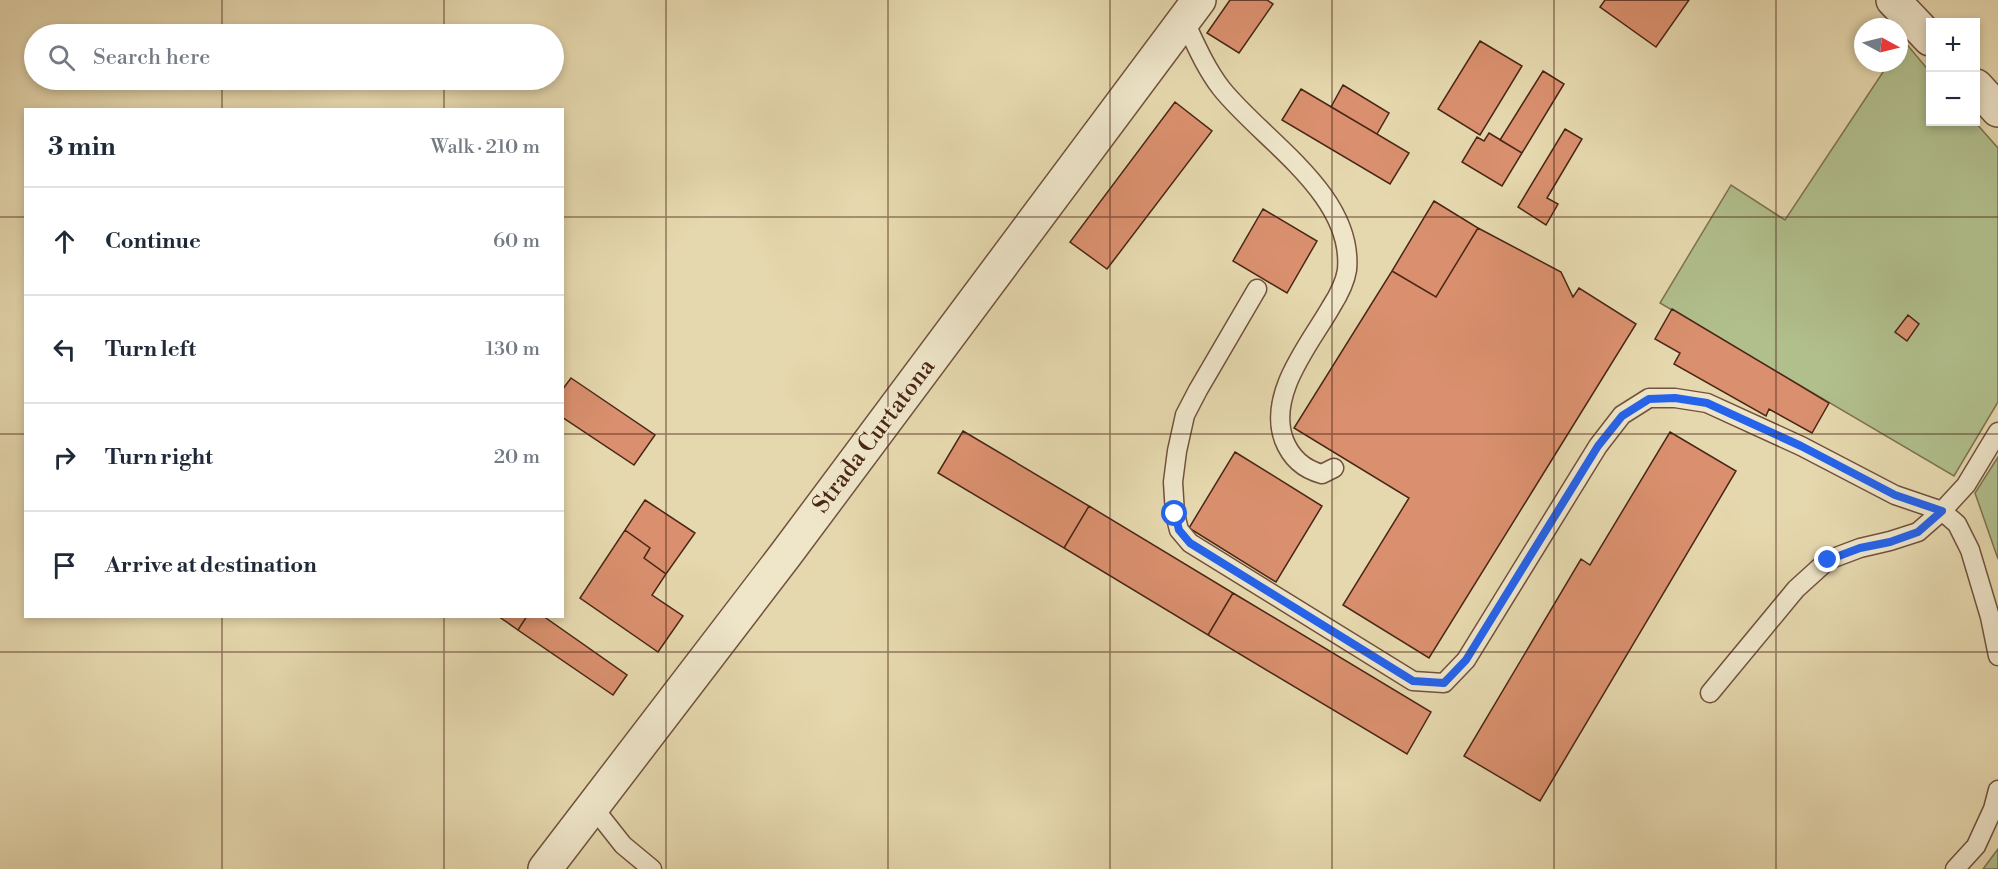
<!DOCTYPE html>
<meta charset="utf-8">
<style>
body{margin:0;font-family:"Libre Bodoni",serif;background:#f2f2f3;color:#1f2937}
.controls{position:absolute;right:18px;top:18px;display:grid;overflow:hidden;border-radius:0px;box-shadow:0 3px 9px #0003}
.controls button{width:54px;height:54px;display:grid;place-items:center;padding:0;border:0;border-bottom:2px solid #e0e1e3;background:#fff;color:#1f2937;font:30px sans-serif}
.compass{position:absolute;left:1854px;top:18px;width:54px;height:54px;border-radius:50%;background:#fff;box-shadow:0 3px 9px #0003;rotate:97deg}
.stop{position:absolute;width:18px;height:18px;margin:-14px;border:4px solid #2563eb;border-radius:50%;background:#fff}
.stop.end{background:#2563eb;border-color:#fff;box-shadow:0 2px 6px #0008}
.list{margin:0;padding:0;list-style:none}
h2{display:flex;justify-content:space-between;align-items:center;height:78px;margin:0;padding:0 24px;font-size:26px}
h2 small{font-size:20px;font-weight:400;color:#747a83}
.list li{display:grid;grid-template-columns:39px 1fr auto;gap:18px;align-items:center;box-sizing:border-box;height:108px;padding:0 24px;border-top:2px solid #e0e1e3}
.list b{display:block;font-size:22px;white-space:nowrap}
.list em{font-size:20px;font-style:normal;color:#747a83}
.icon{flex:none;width:33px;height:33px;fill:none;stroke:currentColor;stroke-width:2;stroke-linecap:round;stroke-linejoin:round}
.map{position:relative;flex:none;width:1998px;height:869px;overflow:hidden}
.search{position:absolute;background:#fff;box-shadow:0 3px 9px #0003;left:24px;top:24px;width:540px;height:66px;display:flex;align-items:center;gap:15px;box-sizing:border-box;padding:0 21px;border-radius:33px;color:#747a83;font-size:22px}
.panel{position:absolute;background:#fff;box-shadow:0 3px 9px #0003;left:24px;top:108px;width:540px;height:510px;border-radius:0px}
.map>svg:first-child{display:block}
.green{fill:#b1bf8d;stroke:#7e7252;stroke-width:1.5}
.building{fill:#da906e;stroke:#4a2617;stroke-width:1.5}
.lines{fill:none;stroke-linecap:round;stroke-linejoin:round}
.lane-casing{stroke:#71523d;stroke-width:21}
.street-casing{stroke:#71523d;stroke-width:36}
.lane{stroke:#efe6ca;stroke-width:18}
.street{stroke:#efe6ca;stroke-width:33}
.route{stroke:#2563eb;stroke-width:8}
.grid{fill:none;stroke:#4a2617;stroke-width:1.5;stroke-opacity:0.55}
.labels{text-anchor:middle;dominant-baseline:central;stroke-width:4.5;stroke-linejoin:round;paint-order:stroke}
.street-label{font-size:24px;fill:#4a2617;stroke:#efe6ca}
</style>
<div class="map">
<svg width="1998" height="869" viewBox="0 0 1998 869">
<rect width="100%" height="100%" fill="#e6d8ae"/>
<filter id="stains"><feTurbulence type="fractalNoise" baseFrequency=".00333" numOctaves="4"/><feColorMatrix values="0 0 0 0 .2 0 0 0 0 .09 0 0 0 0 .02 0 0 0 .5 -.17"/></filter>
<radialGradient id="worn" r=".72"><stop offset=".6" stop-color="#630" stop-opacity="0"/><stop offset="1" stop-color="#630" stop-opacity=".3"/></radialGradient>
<path class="green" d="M1904 41 1930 72V122H1975L1998 148V402L1954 476 1660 303 1731 185 1785 220 1889 63H1899V49Z
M1998 457V559L1975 493Z
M1998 849V869H1983Z"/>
<path class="building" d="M1230 0H1267L1273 4 1239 53 1207 33Z
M1605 0H1689L1656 47 1600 7Z
M1480 41 1522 66 1480 135 1438 109Z
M1543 71 1564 84 1522 153 1500 140Z
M1343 85 1389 113 1377 134 1331 107Z
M1301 89 1409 153 1390 184 1282 120Z
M1175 102 1212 131 1107 269 1070 242Z
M1565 129 1582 139 1547 198 1558 204 1546 225 1518 207Z
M1489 133 1522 153 1502 186 1462 162 1477 137 1484 141Z
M1434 201 1478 228 1436 297 1392 271Z
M1263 209 1317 241 1287 293 1233 261Z
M1478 228 1561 272 1573 297 1579 288 1636 324 1429 658 1343 605 1409 498 1294 428 1392 271 1436 297Z
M1672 309 1829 403 1812 433 1769 409 1766 416 1674 364 1680 353 1655 339Z
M1908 315 1919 324 1907 341 1895 332Z
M571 378 655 435 634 465 562 417V390Z
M963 431 1089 506 1064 548 938 473Z
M1670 432 1736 471 1540 801 1464 756 1581 559 1590 565Z
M1235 452 1322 506 1276 582 1189 528Z
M645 500 695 533 666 574 644 558 650 548 625 530Z
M1089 506 1233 593 1208 635 1064 548Z
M625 530 650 548 644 558 666 574 652 595 683 616 658 652 580 598Z
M1233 593 1431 712 1407 754 1208 635Z
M498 616H527L518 630Z
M527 616H543L627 675 613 695 518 630Z"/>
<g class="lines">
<defs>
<path id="lane" d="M1184 20C1195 43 1205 67 1221 88 1262 140 1354 194 1347 270 1345 283 1338 296 1331 307 1310 344 1267 394 1284 440 1291 458 1303 469 1322 474L1334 468
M1257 289 1198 390 1185 415 1177 451 1173 482 1175 514 1179 530 1190 543 1413 681 1444 683 1466 660 1598 446 1622 415 1649 398H1675L1707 403 1801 446 1895 495 1942 511 1957 524 1970 550 1990 617 1998 656
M1710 693 1796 589 1828 560 1860 548 1890 541 1918 532 1942 511 1966 485 1998 432
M593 807 623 845 652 869
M1955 869 1976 846 1993 809 1998 790"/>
<path id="street" d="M1893 0 1930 39
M1976 86 1998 110
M545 869 786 554 1199 0"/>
</defs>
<use href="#lane" class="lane-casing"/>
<use href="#street" class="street-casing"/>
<use href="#lane" class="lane"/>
<use href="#street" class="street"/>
</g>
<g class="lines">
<path class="route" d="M1175 514 1179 530 1190 543 1413 681 1444 683 1466 660 1598 446 1622 416 1649 399 1675 398 1707 403 1801 446 1895 495 1942 511 1918 532 1890 542 1860 548 1828 560"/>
</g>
<path class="grid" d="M222 0V34M444 0V34M666 0V869M888 0V869M1110 0V869M1332 0V869M1554 0V869M1776 0V869M222 80V110M444 80V110M0 217H26M562 217H1998M0 434H26M562 434H1998M222 616V869M444 616V869M0 652H1998"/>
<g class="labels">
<g class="street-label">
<text transform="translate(874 436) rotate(-53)">Strada Curtatona</text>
</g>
</g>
<rect width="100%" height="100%" filter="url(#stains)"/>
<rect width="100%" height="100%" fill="url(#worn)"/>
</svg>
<div class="controls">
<button>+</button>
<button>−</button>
</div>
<svg class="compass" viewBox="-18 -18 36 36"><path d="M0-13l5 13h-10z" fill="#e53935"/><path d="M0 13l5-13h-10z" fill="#747a83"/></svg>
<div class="stop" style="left:1175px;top:514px"></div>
<div class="stop end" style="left:1828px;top:560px"></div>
<div class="search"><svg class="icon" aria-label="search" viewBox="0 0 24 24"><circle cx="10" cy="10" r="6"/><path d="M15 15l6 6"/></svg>Search here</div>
<section class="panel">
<h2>3 min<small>Walk · 210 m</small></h2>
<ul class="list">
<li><svg class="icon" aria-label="ahead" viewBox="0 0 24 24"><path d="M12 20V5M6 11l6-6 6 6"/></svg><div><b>Continue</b></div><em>60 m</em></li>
<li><svg class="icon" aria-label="left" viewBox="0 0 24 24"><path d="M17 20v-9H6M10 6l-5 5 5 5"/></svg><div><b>Turn left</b></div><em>130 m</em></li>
<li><svg class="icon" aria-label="right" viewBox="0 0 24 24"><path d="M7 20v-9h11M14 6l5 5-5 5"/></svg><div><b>Turn right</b></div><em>20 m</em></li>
<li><svg class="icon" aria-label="arrive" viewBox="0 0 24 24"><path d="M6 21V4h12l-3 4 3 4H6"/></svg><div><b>Arrive at destination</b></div></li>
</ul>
</section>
</div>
